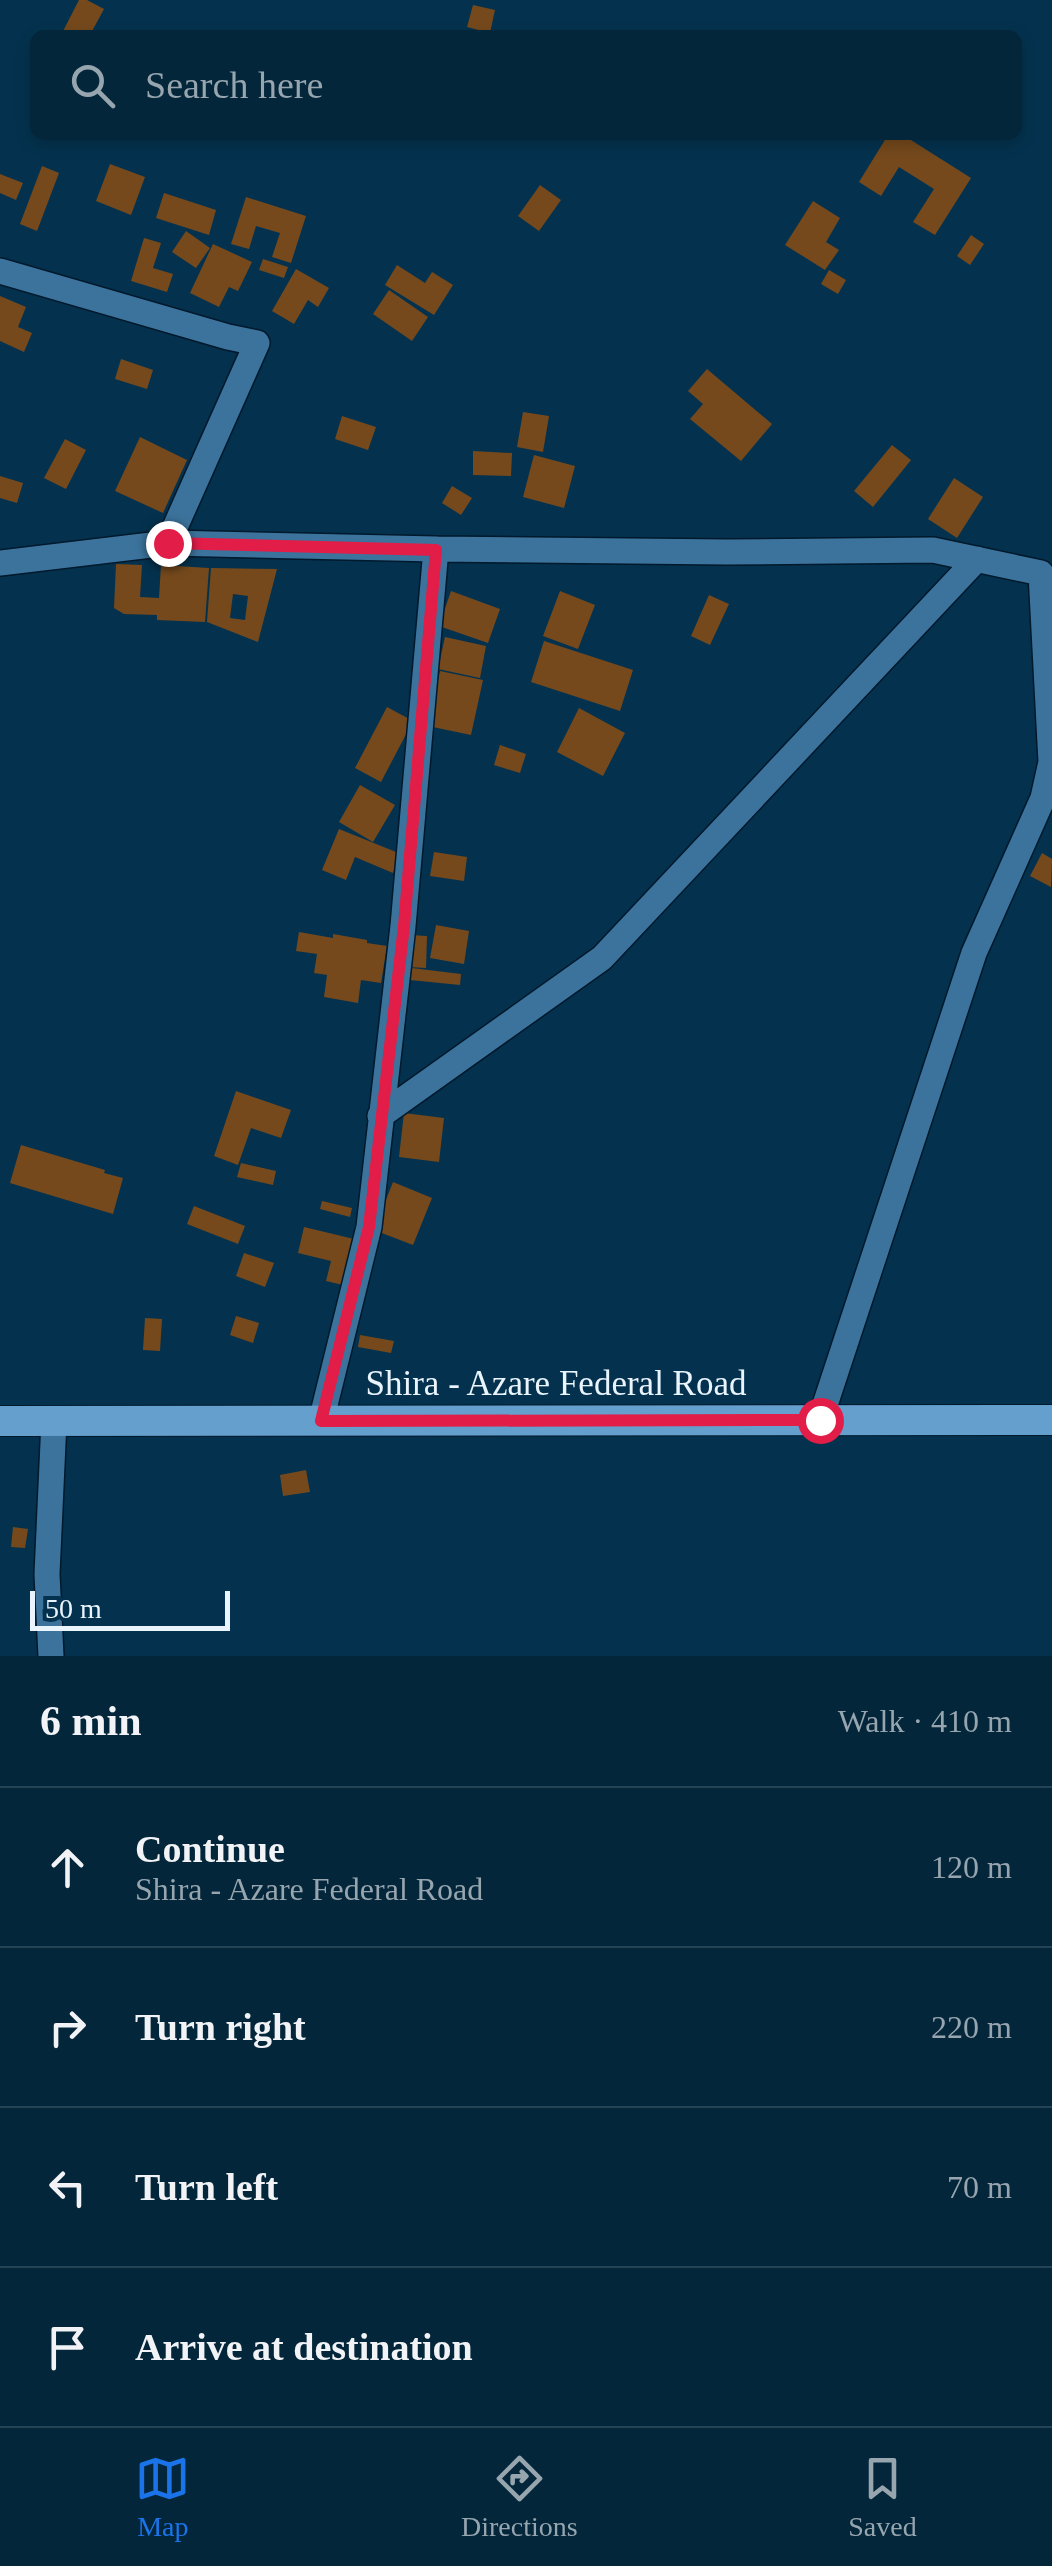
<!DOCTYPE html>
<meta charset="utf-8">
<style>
body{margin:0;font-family:"Times New Roman",serif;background:#113245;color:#f1f3f6}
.scale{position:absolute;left:30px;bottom:25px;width:200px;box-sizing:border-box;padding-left:10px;border:5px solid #e9f4fd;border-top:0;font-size:28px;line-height:35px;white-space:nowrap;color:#e9f4fd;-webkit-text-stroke:8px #04324e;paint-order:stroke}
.stop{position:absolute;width:30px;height:30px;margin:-22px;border:8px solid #e11d48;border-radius:50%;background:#fff}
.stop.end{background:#e11d48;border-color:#fff;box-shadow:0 2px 10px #0008}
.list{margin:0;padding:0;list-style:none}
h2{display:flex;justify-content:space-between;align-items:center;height:130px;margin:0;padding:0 40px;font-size:42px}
h2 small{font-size:32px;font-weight:400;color:#97a5af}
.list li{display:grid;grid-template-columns:65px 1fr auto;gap:30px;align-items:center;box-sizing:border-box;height:160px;padding:0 40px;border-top:2px solid #244354}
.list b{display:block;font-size:38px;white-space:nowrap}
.list p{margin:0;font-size:32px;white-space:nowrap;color:#97a5af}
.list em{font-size:32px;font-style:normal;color:#97a5af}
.icon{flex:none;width:55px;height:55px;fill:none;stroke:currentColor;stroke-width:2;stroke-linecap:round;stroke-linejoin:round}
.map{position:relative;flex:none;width:1052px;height:1656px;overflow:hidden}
.search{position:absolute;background:#03263a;box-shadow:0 5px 15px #0003;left:30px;right:30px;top:30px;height:110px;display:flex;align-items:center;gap:25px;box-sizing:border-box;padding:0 35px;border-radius:15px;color:#97a5af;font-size:38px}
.sheet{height:770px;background:#03263a}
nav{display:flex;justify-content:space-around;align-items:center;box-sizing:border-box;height:140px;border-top:2px solid #244354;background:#03263a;font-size:28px;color:#97a5af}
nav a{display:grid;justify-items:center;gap:5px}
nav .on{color:#1a73e8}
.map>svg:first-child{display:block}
.building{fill:#75491c;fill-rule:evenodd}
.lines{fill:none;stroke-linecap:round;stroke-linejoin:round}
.street-casing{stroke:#00192c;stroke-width:28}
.primary-casing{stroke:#00192c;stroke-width:32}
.street{stroke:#3c739c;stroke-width:25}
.primary{stroke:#649fce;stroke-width:30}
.route{stroke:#e11d48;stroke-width:12}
.labels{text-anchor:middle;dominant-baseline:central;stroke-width:9;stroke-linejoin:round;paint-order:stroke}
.street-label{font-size:35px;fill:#e9f4fd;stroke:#04324e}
</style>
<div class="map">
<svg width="1052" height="1656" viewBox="0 0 1052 1656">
<rect width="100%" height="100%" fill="#04324e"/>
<path class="building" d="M79 0H87L104 9 90 35H61Z
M473 5 495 10 490 33 467 27Z
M888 135H903L971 178 935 235 913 222 934 189 899 167 881 196 859 182Z
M110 164 145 177 131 215 96 201Z
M42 166 59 173 37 231 20 224Z
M0 174 23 183 16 200 0 193Z
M540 185 561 200 539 231 518 216Z
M164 193 216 210 209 235 156 218Z
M246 197 306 216 291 263 272 257 280 233 256 226 249 249 231 244Z
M813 201 840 218 826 242 839 250 825 270 785 245Z
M186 231 210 248 196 268 172 252Z
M971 235 984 244 970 265 957 256Z
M144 238 161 243 153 268 173 274 167 292 131 281Z
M213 244 252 262 238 291 229 287 219 307 190 293Z
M263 259 288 267 284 278 259 270Z
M397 265 425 283 432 272 453 285 434 315 385 285Z
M296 269 329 288 318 307 308 300 294 324 272 311Z
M829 270 846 280 838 294 821 284Z
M389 290 428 317 412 341 373 314Z
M0 296 26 307 18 327 32 333 24 352 0 341Z
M121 359 153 370 147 389 115 379Z
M707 369 772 424 741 461 690 419 703 404 688 391Z
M523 412 549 416 543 452 517 447Z
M342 416 376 427 368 450 335 439Z
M140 437 187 460 163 513 115 491Z
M65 439 86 450 66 489 44 478Z
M892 445 911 460 873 507 854 491Z
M473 451 512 453 511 476 473 475Z
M534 455 575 466 564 508 523 497Z
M0 476 23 483 17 503 0 498Z
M954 478 983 497 957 538 928 519Z
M452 486 472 498 461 515 442 503Z
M116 564 142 565 140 597 159 598 161 565 209 568 205 622 157 620V615L124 614 114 608Z
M211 568 277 569 258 642 207 622ZM233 594 248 596 245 620 230 618Z
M451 591 500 609 488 643 439 626Z
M560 591 595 605 578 649 543 636Z
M709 595 729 604 710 645 691 636Z
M445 637 486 646 480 678 438 669Z
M544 641 633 670 620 711 531 682Z
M440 671 483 680 471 735 428 726Z
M387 707 413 721 381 782 355 768Z
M579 708 625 733 603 776 557 752Z
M500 745 526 754 520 773 494 765Z
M360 785 395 805 373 842 339 822Z
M339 829 401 854 393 873 355 857 346 880 322 870Z
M434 852 467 857 464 881 430 876Z
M1042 853 1052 859 1051 887 1030 876Z
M436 925 469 931 464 964 430 958Z
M299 932 333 938V934L367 940V943L387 946 381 983 361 980 358 1003 324 997 327 975 314 973 317 954 296 951Z
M408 935 427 936 426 968 407 967Z
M412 968 461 974 460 985 410 980Z
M236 1091 291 1110 281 1138 251 1128 238 1165 214 1156Z
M404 1113 444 1118 439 1162 399 1157Z
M21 1145 105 1170 104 1173 123 1178 113 1214 10 1183Z
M241 1163 276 1171 273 1185 237 1177Z
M393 1182 432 1198 413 1245 374 1230Z
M322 1201 352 1208 350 1217 320 1209Z
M194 1206 245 1226 238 1244 187 1224Z
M304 1227 354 1239 343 1285 326 1281 331 1261 298 1253Z
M244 1253 274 1263 265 1287 236 1276Z
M236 1316 259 1323 253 1343 230 1335Z
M145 1318 162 1319 160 1351 143 1350Z
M360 1335 394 1341 391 1353 358 1347Z
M306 1470 310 1492 283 1496 280 1475Z
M13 1527 28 1529 25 1548 11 1547Z"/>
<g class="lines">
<defs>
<path id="street" d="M0 271 228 337 257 343 168 543
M0 563 168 543 436 549 727 552 933 550 1041 573 1051 762 1043 798 974 953 820 1420
M380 1116 602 958 977 559
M321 1421 369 1227 403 926 436 549
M51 1656 47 1574 54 1421"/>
<path id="primary" d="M0 1421 1052 1420"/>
</defs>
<use href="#street" class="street-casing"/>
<use href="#primary" class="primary-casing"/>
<use href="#street" class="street"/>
<use href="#primary" class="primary"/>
</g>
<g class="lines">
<path class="route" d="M168 543 436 550 404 926 369 1227 321 1421 820 1420"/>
</g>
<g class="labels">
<g class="street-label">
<text x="556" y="1383">Shira - Azare Federal Road</text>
</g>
</g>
</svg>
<div class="scale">50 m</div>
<div class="stop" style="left:820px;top:1420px"></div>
<div class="stop end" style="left:168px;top:543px"></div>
<div class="search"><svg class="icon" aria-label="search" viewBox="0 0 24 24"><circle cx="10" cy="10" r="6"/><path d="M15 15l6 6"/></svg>Search here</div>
</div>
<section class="sheet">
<h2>6 min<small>Walk · 410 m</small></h2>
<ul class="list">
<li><svg class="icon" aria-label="ahead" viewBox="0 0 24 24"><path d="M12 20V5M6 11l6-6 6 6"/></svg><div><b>Continue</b><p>Shira - Azare Federal Road</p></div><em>120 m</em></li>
<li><svg class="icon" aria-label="right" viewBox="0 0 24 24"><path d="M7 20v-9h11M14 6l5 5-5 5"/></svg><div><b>Turn right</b></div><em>220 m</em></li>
<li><svg class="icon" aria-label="left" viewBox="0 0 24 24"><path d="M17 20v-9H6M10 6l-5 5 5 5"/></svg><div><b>Turn left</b></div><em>70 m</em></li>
<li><svg class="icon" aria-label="arrive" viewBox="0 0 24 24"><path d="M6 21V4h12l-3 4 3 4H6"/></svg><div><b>Arrive at destination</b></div></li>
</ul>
</section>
<nav>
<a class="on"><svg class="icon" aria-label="map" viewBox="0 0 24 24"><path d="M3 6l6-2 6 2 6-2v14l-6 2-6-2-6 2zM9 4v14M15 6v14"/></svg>Map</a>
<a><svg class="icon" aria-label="directions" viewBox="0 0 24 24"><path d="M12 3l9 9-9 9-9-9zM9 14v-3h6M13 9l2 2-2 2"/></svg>Directions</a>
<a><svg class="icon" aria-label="saved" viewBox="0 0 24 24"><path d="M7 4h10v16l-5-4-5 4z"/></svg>Saved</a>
</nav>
